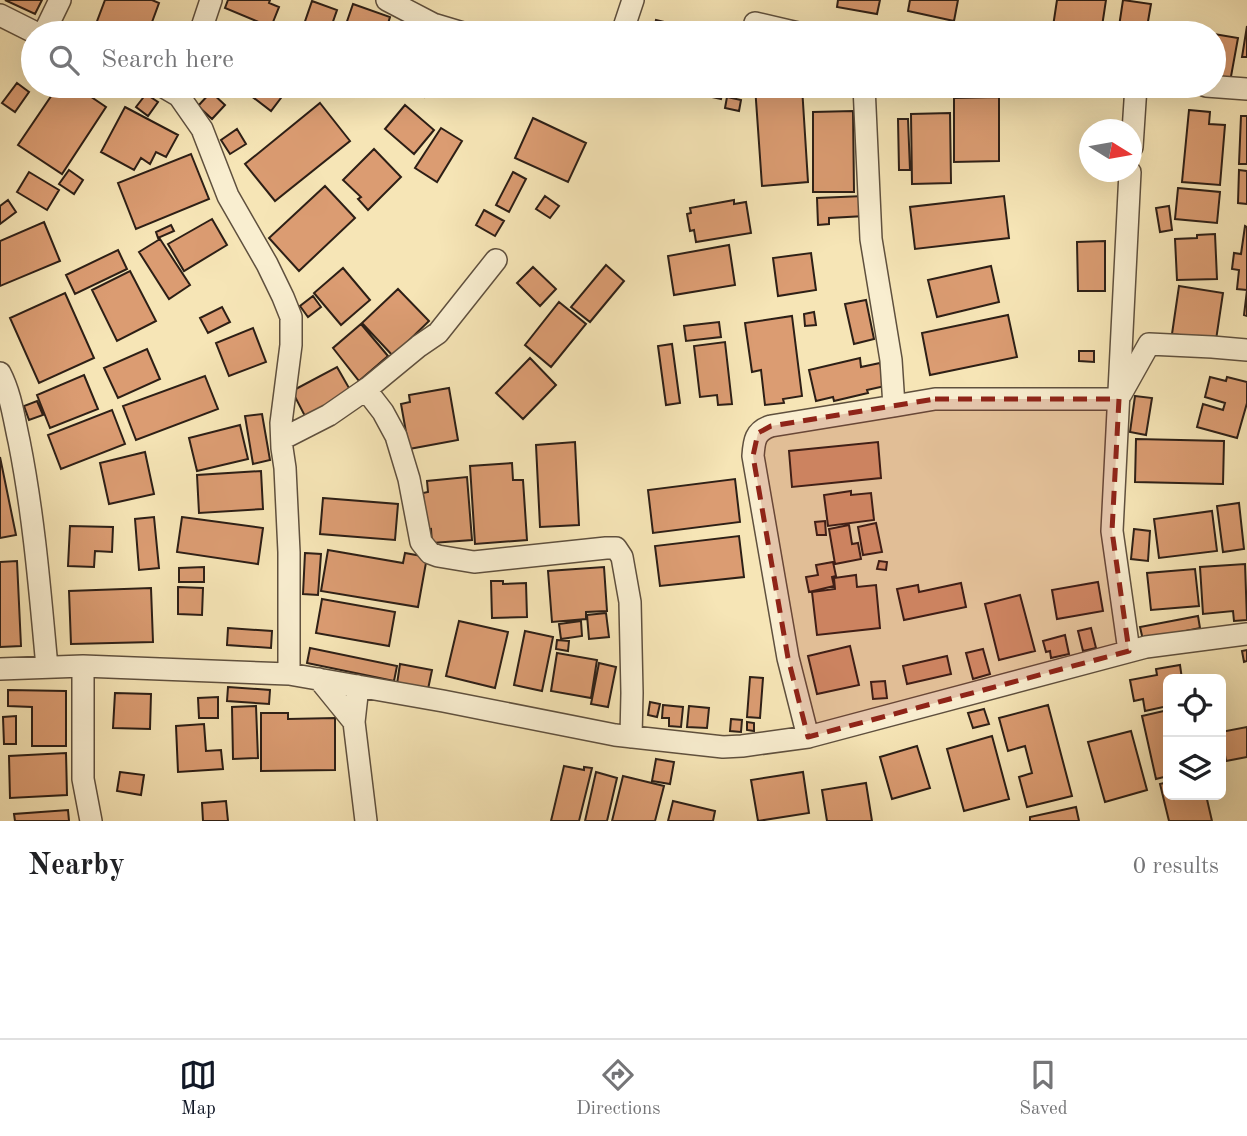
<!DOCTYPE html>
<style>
body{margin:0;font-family:"Old Standard TT",serif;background:#f6f6f6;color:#202124}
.controls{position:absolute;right:21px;bottom:21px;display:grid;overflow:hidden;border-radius:10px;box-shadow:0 7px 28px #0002}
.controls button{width:63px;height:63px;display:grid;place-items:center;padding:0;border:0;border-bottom:2px solid #e0e0e0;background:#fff;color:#202124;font:35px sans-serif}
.compass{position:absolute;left:1079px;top:119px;width:63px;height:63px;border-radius:50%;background:#fff;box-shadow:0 7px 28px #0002;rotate:101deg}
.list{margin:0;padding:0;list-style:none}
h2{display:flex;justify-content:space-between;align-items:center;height:91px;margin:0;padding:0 28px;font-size:30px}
h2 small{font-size:23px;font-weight:400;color:#757577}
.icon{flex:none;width:38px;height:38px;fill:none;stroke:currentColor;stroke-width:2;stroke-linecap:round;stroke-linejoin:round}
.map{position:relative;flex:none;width:1247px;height:821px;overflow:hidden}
.search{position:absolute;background:#fff;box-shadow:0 7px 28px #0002;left:21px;right:21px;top:21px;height:77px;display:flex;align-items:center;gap:18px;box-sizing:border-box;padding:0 24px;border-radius:38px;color:#757577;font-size:26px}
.sheet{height:217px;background:#fff}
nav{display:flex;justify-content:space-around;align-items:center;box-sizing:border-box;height:98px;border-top:2px solid #e0e0e0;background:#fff;font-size:19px;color:#757577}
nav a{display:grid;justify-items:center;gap:4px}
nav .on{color:#111827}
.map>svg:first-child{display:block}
.building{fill:#db9c72;stroke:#2d1f16;stroke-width:2}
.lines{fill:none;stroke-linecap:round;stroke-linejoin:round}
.minor-casing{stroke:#5f503e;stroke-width:24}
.minor{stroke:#f9eed0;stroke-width:21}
.marked{fill:#8f2418;fill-opacity:0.2;stroke:#8f2418;stroke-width:5;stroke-dasharray:14 9;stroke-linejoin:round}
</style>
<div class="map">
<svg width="1247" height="821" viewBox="0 0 1247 821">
<rect width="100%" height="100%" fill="#f6e5b6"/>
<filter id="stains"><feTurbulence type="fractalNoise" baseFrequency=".00286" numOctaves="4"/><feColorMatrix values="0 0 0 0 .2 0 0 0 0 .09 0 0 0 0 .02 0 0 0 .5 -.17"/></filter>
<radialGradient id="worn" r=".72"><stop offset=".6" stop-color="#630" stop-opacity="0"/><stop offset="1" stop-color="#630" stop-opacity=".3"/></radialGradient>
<path class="building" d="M5 0H42L35 14Z
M105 0H152L159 3 148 33H119L96 24Z
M228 0H270L269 3 279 7 271 27 225 8Z
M838 0H880L877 14 837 7Z
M910 0H958L954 21 908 11Z
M1057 0H1106L1101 33H1052Z
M1123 0 1151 4 1146 33H1118Z
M312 1 337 10 329 33H301Z
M353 4 390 17 385 33H343Z
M656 20 710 33H653Z
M1247 26V57H1242Z
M1214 34 1238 38 1230 82 1214 80Z
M17 83 29 92 15 112 2 103Z
M58 86H75L106 107 62 174 18 145Z
M245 86H290L271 111 242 89Z
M395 86H428L424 97Z
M664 86H734L731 97 722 95 721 99Z
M755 86H784V88L802 87 808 182 762 186Z
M211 92 225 105 212 119 198 106Z
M146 94 158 102 148 116 136 107Z
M727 97 741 100 739 111 725 108Z
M999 97V161L954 162V98Z
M320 103 350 141 275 201 245 164Z
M405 105 434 130 414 154 385 129Z
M125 107 178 135 166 157 156 152 150 164 141 158 134 170 101 152Z
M1189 110 1210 112 1209 124 1225 125 1220 185 1182 182Z
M853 111 854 192H813V112Z
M950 113 951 183 912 184 911 114Z
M1241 116H1247V164H1239Z
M533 118 586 143 568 182 515 158Z
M898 119H908L910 170H899Z
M441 128 462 141 437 182 415 168Z
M237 129 246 144 230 154 221 140Z
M374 149 401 177 368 210 358 199 361 197 343 180Z
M191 154 209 199 136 229 118 183Z
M69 170 83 180 74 194 59 184Z
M1239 170 1247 171V204L1238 203Z
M29 172 59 190 47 210 17 192Z
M513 172 526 179 509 212 496 205Z
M325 186 355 218 299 271 269 238Z
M1178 188 1220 192 1217 223 1175 219Z
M545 196 559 206 550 218 536 209Z
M864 196 865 216 829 218V224L818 225 817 198Z
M1004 196 1009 238 915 249 910 207Z
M8 200 16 212 0 224V206Z
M734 200V204L746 202 751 233 696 242 694 230 690 231 687 214 691 213 690 208Z
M1169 206 1172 230 1160 232 1156 208Z
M484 210 504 221 495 236 476 225Z
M212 219 227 245 184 271 168 244Z
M44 222 60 261 0 286V241Z
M171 225 174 231 158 238 156 232Z
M1245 226 1247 227V316L1244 315 1247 290 1237 289 1239 270 1232 269 1234 253 1241 254Z
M1215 234 1217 279 1177 280 1175 239 1197 238V235Z
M160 239 190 285 169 299 139 252Z
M1105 241V291H1078L1077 242Z
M729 245 735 285 674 295 668 256Z
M118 250 127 269 75 294 66 275Z
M811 253 816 290 778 296 773 258Z
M606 265 624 281 590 322 571 307Z
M991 266 999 302 937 317 928 280Z
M533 267 556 289 540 306 517 283Z
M343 268 370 300 341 325 314 293Z
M130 271 156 321 117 341 92 290Z
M1179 286 1223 293 1216 340 1172 334Z
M398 289 429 321 393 356 362 323Z
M65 293 94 358 39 383 10 318Z
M313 296 321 307 308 317 300 306Z
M866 300 874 339 854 344 845 304Z
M559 302 586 324 551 367 525 345Z
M222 307 230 322 208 333 200 318Z
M814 312 816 325 805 326 804 314Z
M1008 315 1017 357 930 375 922 333Z
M792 316 802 396 783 399 784 403 765 405 761 370 752 372 745 323Z
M719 322 721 337 686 341 684 326Z
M361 324 388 356 359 381 333 348Z
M253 328 266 362 229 376 216 343Z
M725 342 732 404 718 405 717 395 700 397 694 346Z
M672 344 680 403 666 405 658 346Z
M147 349 160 379 118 398 104 368Z
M1079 351H1094V362L1079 361Z
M530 358 556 385 523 419 496 393Z
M860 358 861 367 880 363 885 386 867 390 868 393 834 401 833 397 816 401 809 370Z
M337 367 353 395 307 420 292 391Z
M84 375 98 409 50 428 37 395Z
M205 376 218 409 136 440 123 406Z
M1210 377 1226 381 1227 377 1247 382V403L1237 438 1197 427 1203 404 1223 410 1225 403 1205 397Z
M449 388 458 440 409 449 401 404 410 402 409 395Z
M1135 396 1152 398 1146 435 1130 432Z
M37 401 43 415 29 420 24 406Z
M112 410 125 444 61 469 48 435Z
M262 414 270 460 253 464 245 416Z
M240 425 248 459 197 471 189 438Z
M1136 439 1224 441 1223 484 1135 482Z
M575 442 579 525 540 527 536 445Z
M878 442 881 478 792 487 789 451Z
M145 452 154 494 109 504 100 463Z
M0 457 16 535 0 538Z
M512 463 513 480H523L527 540 475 544 470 466Z
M261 471 263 509 199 513 197 475Z
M467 477 472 540 432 543 431 529 425 530 423 493 428 492 427 481Z
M735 479 740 522 653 533 648 490Z
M851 491V495L871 493 874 520 828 526 824 495Z
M323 498 398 504 395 540 320 534Z
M1239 503 1244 549 1223 552 1217 506Z
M1212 511 1217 551 1159 558 1154 519Z
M154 517 159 568 139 570 135 519Z
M182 517 263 528 258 564 177 552Z
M825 521 826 535H817L815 522Z
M876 523 882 552 863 555 858 527Z
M849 525 852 544 858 543 861 559 835 564 829 529Z
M70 526 113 527 112 552 95 551 94 567 68 566Z
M1134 529 1150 531 1148 561 1131 559Z
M739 536 744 577 660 586 655 546Z
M328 550 403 563 405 553 427 557 418 607 321 591Z
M305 553 321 554 318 595 303 594Z
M17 561 21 646 0 647V562Z
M879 561 887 562 886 570 877 569Z
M833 562 836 576 832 577 834 586 809 592 806 577 818 575 816 565Z
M1245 564 1247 620 1234 621 1233 611 1203 614 1200 567Z
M204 567V582H179V568Z
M604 567 607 611 586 612V619L552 622 548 571Z
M1195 569 1199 606 1151 610 1147 573Z
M856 575 857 587 876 585 880 628 817 635 812 592 835 589 834 578Z
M491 581H503V584L526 583 527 617 492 618Z
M1098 582 1103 611 1057 619 1052 590Z
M961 583 966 607 904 620 897 589 918 585 919 592Z
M178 587 203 588 202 615 178 614Z
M151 588 153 642 71 644 69 591Z
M1020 595 1035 651 999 660 985 604Z
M322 599 395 612 389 646 316 633Z
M606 613 609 637 589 639 587 615Z
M1198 616 1200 628 1143 640 1140 627Z
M459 621 508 632 495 688 446 676Z
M581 621 582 636 561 639 559 624Z
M228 628 272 631 271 648 227 645Z
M1091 628 1096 648 1083 651 1078 631Z
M525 631 553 637 542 691 514 685Z
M1065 635 1069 654 1051 658 1050 651 1046 652 1043 641Z
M557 640 569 641 568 651 556 649Z
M850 646 859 685 817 694 808 656Z
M310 648 397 666 394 681 307 663Z
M983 649 990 674 973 679 966 653Z
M1247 650V661L1244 662 1242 651Z
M557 653 597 660 591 698 551 691Z
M947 656 951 674 907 684 903 666Z
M599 663 616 667 608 707 591 704Z
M400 664 432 670 428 689 397 684Z
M1180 665 1182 679H1168V706L1145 711 1143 699 1134 701 1130 680 1157 675 1156 669Z
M750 677 763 678 760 718 747 717Z
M885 681 887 698 873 699 871 682Z
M228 687 270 690 269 704 227 701Z
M8 690 66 691V746H32V707L8 706Z
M115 693 151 694 150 729 113 728Z
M218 697V718H199L198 698Z
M650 702 660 704 657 717 648 715Z
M663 705 683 707 681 727 669 726V718H662Z
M1048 705 1072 796 1027 807 1019 777 1032 773 1025 746 1008 751 999 718Z
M256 706 258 758 233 759 232 707Z
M689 706 709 708 707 728 687 727Z
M984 709 989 724 973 728 968 713Z
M1168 710V776L1156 779 1142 716Z
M261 713H288V719L335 718V770L261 771Z
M16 716V744H4L3 717Z
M731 719 742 720 741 732 730 731Z
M747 722 754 723V731L747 730Z
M204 724 206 751 221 750 223 769 178 772 176 726Z
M1247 727V757L1226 761 1221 732Z
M1131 731 1147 790 1105 802 1088 742Z
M992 736 1009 799 964 811 947 749Z
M917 746 930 788 892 799 880 757Z
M66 753 67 795 10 798 9 756Z
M656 759 674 762 670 784 652 781Z
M564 766 584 770V767L592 768 579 821H551Z
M120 772 144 775 141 795 117 791Z
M596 772 617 778 607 821H585Z
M803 772 809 813 758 821 751 780Z
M623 776 664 786 655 821H612Z
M1168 782V795H1206L1212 821H1169L1160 784Z
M866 783 872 821H827L822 790Z
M226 801 228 821H203L202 803Z
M673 801 715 811 713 821H668Z
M1076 807 1079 821H1030V817Z
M68 810 69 821H15L14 814Z"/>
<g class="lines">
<defs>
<path id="minor" d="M387 0 433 24 463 33
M0 15 36 33
M755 23 798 33
M44 33 60 0
M200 33 211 0
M622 33 633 0
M162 86 179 96 202 129 228 196 267 264 283 297 291 317V345L281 423 282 448 285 468 289 552V674
M1206 86 1247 89
M1132 147 1136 86
M0 373C11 394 14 419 19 441 34 516 40 592 47 667
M366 390 383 412 396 436 409 479 421 542 430 553 438 556 474 562 606 548H616L622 557 630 602 632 693 631 737
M1121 394 1149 344 1212 347 1247 350
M894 406 935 399H1119
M282 439 329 415 368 388 419 346 438 333 496 260
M1129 651 1112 531 1130 172
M83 666V779L91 821
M0 669 83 666 289 674 443 701 615 735 723 747 742 746 808 737 1146 647 1247 634
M319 679 354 722
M358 686 354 722 366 821
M808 737 788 658 753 456C754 441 755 431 771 426L894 406 891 360 871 239 864 86"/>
</defs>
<use href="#minor" class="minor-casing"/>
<use href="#minor" class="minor"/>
</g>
<path class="marked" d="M935 399H1119L1112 531 1129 651 808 737 788 658 753 456 758 433 771 426Z"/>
<rect width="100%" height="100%" filter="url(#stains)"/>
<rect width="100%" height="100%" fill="url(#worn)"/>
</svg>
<div class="controls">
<button><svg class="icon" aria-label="locate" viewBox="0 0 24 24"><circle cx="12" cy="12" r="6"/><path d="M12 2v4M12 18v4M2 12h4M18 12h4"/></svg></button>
<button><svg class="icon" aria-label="layers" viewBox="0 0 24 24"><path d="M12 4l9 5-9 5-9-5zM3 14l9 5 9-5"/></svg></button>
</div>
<svg class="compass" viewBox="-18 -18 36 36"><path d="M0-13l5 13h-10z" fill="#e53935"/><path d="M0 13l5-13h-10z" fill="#757577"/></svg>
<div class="search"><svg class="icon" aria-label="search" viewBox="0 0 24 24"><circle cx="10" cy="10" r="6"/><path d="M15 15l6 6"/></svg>Search here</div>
</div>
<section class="sheet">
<h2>Nearby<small>0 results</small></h2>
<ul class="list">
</ul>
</section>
<nav>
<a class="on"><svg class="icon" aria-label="map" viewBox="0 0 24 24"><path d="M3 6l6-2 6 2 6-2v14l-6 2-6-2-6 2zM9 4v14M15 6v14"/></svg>Map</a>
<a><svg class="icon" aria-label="directions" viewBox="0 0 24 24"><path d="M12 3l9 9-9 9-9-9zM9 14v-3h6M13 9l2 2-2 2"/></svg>Directions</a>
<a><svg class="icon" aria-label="saved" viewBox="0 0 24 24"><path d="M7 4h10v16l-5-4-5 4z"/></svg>Saved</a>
</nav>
